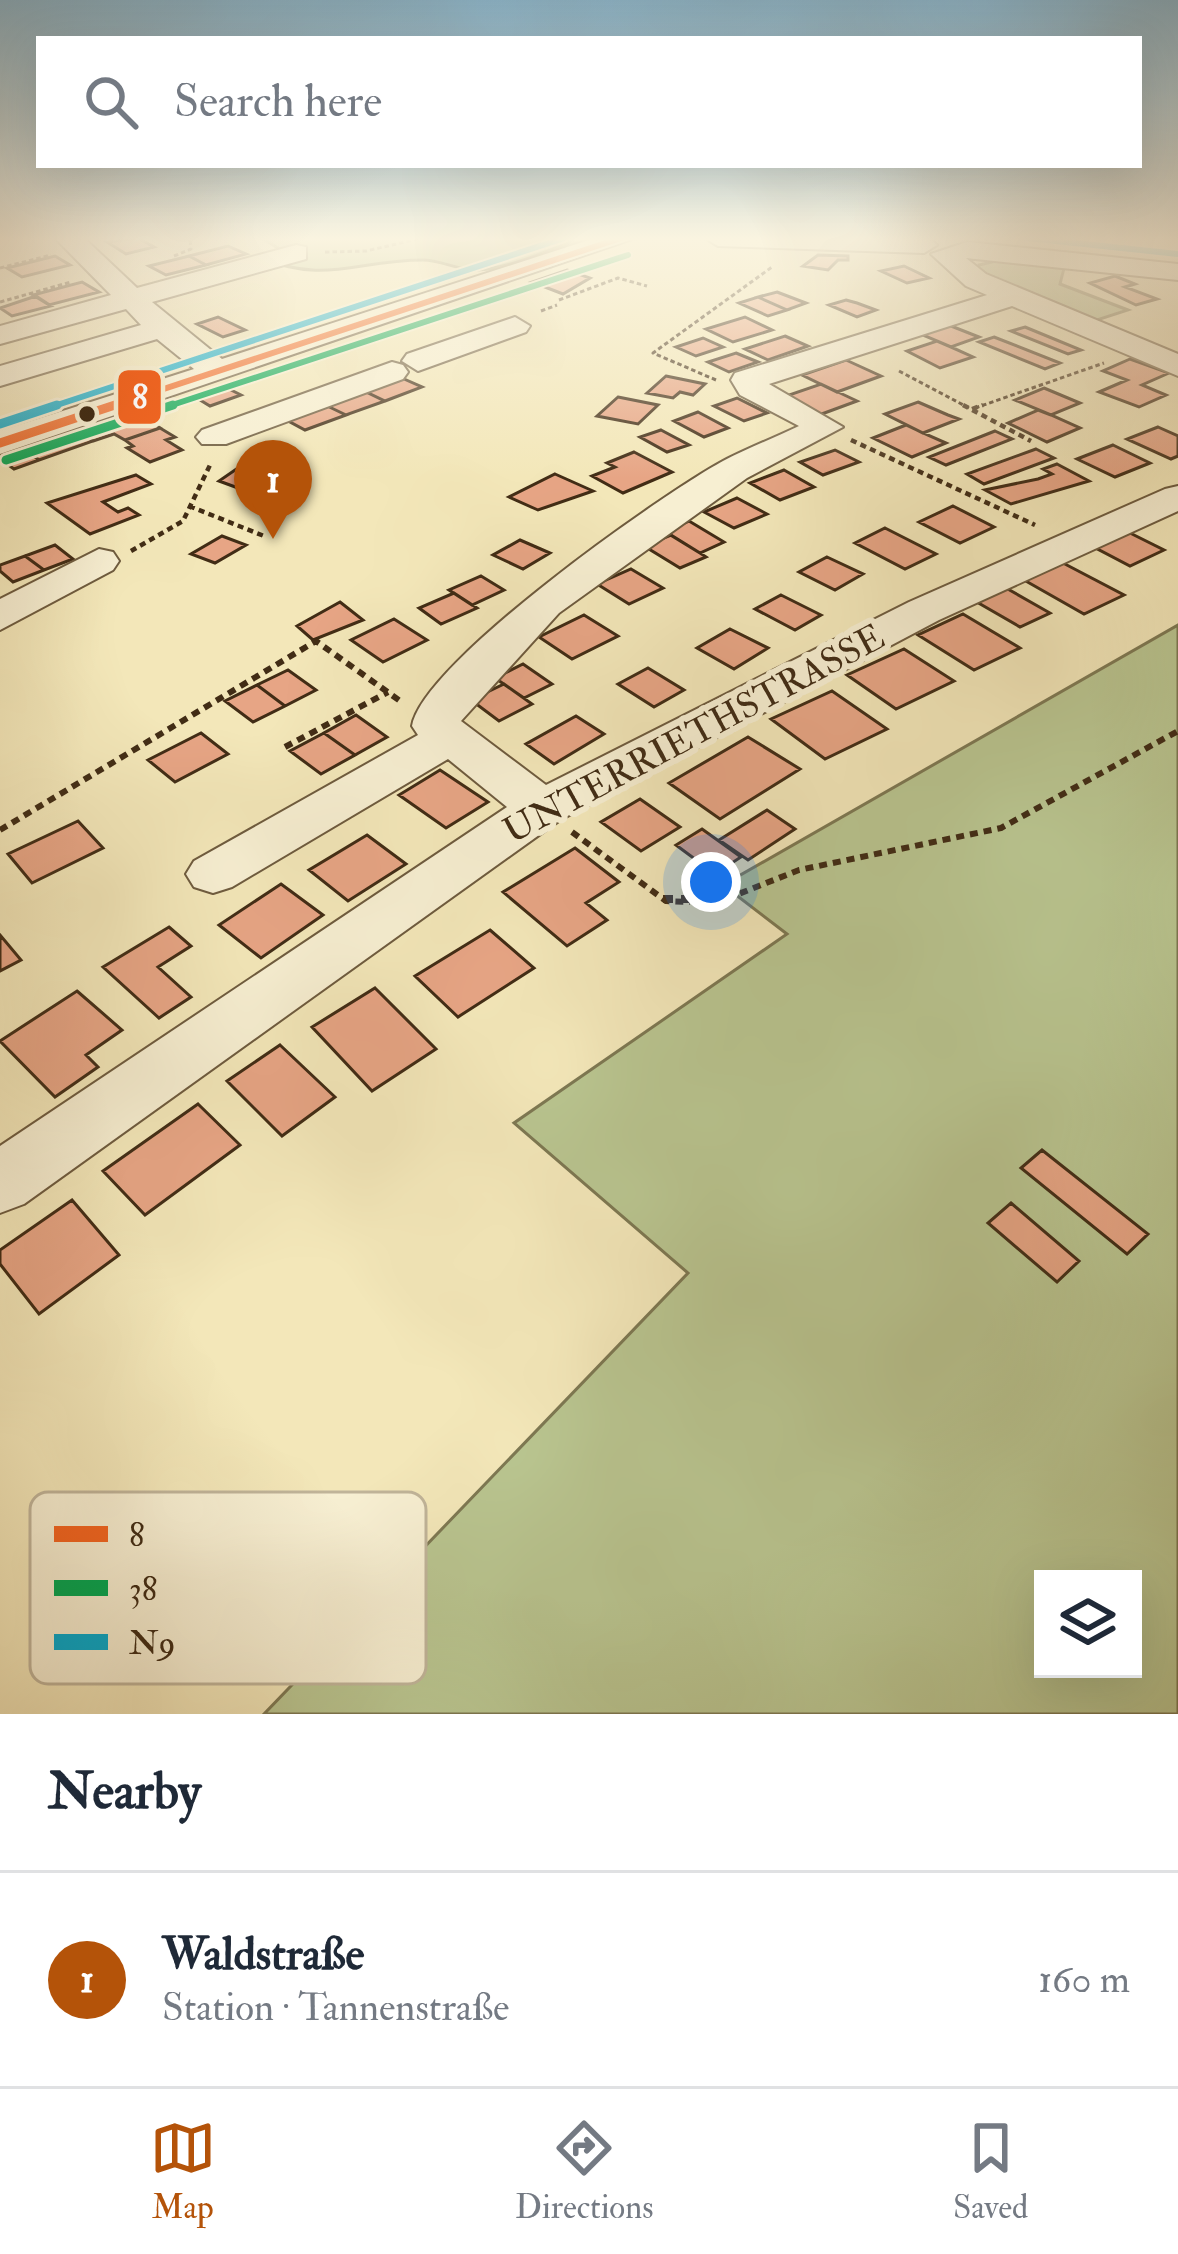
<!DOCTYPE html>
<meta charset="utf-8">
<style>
body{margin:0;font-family:"IM FELL Double Pica",serif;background:#f2f2f3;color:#1f2937}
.controls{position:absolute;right:36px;bottom:36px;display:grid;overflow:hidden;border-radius:0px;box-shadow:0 12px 48px #0002}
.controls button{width:108px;height:108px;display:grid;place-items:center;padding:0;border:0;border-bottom:3px solid #e0e1e3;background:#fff;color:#1f2937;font:60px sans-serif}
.you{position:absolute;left:711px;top:882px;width:42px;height:42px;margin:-30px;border:9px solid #fff;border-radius:50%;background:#1a73e8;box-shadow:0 0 0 18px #1a73e833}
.badge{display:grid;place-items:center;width:78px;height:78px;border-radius:50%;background:#b45309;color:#fff;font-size:39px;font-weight:700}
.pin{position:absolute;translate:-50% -99px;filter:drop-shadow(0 3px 6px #0008)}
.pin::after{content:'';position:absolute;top:63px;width:42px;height:36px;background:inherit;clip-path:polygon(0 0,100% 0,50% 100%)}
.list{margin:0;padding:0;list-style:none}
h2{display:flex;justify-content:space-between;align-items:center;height:156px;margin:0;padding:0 48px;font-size:51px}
h2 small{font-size:39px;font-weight:400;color:#747a83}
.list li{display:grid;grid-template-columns:78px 1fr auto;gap:36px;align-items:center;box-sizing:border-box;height:216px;padding:0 48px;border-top:3px solid #e0e1e3}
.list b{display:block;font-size:45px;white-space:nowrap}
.list p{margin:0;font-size:39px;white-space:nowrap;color:#747a83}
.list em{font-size:39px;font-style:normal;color:#747a83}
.icon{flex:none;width:66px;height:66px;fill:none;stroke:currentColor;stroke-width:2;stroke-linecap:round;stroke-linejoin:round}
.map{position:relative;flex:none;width:1178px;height:1714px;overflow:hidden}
.search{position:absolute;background:#fff;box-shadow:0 12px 48px #0002;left:36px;right:36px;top:36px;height:132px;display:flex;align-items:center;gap:30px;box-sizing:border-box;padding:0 42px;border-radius:0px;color:#747a83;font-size:45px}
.sheet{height:372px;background:#fff}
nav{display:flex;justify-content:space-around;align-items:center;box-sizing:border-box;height:168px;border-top:3px solid #e0e1e3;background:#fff;font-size:33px;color:#747a83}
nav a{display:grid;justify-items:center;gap:6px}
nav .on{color:#b45309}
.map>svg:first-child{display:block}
.green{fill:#b9c590;stroke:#7d7852;stroke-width:3;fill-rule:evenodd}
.building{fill:#e7a585;stroke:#412c15;stroke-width:3}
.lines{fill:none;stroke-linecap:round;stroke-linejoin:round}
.minor-casing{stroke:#6e5b3e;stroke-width:4}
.path-far3{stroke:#412c15;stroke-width:3;stroke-dasharray:4.5 3;stroke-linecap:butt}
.path-far2{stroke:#412c15;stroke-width:4.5;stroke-dasharray:6 4.5;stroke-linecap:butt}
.path-far1{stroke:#412c15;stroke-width:6;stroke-dasharray:8 6;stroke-linecap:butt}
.path{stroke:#412c15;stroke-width:8;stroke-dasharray:10 8;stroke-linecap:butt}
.minor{fill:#f7efd2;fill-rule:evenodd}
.bus-1-far1-casing{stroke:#f7efd2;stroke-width:10}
.bus-1-casing{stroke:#f7efd2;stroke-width:15}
.bus-2-far1-casing{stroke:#f7efd2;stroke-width:10}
.bus-2-casing{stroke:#f7efd2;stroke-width:15}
.bus-3-far1-casing{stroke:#f7efd2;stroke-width:10}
.bus-3-casing{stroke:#f7efd2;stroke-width:15}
.bus-1-far1{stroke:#f26522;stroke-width:6}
.bus-1{stroke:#f26522;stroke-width:9}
.bus-2-far1{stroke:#00a651;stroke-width:6}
.bus-2{stroke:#00a651;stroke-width:9}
.bus-3-far1{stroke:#00a9ce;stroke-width:6}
.bus-3{stroke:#00a9ce;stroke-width:9}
.bus-dot{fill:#412c15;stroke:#f7efd2;stroke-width:4.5}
.labels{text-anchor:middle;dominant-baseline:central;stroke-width:12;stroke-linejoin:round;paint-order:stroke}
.street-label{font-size:36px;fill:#412c15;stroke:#f7efd2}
.key{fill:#f7efd2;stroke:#c0b499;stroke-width:3}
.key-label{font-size:33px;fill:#412c15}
.line-badge{stroke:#f7efd2;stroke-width:4.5}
.badge-label{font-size:33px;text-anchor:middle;font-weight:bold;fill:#fff}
</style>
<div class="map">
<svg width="1178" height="1714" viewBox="0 0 1178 1714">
<rect width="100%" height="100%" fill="#f3e7b9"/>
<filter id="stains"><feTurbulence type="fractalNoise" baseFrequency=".00167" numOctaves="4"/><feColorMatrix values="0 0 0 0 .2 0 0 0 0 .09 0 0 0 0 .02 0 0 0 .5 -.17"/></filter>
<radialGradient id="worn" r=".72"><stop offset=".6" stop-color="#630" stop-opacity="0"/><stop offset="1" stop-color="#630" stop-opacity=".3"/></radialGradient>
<path class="green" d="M262 238H584C552 248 510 269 477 270 460 271 441 260 423 260 355 260 327 285 258 257L281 250Z
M996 261 1064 268 1060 284 1128 310 1094 321 978 272 979 265Z
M1178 625V1714H264L688 1273 514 1123 787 934 723 885ZM1043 1579H1133V1669H1043Z"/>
<path class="building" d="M138 238 154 247 126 254 107 242Z
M228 246 246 254 206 265 189 256Z
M818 255 848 256V260H838L828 270 803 266Z
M55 256 70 265 22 277 7 268Z
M189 256 206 265 166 275 149 266Z
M904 266 929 278 907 283 881 271Z
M567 270 590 278 563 294 532 282Z
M1115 276 1135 284 1125 287 1157 299 1136 305 1090 283Z
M82 282 99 292 49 305 33 295Z
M777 292 806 303 787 310 758 297Z
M36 296 51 306 12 316 0 308Z
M758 297 787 310 768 316 739 303Z
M846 300 857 303 876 310 857 317 829 305Z
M218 317 245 330 223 337 197 324Z
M745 317 772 330 733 342 706 329Z
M946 324 979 337 951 347 918 333Z
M1025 327 1081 350 1068 354 1011 331Z
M785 336 808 346 768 360 745 349Z
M994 337 1060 363 1045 369 979 342Z
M703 338 723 347 696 356 676 347Z
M937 341 951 347 973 357 940 368 907 351Z
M736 353 758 362 729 372 708 362Z
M1130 359 1169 373 1142 385 1166 395 1139 407 1099 392 1127 380 1103 371Z
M846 360 881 376 837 392 802 375Z
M395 375 422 387 385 401 358 388Z
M666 376 705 384 693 395 680 392 673 398 647 393Z
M821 384 857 401 819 415 786 396Z
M225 387 241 395 210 406 195 397Z
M358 388 385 401 346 415 319 402Z
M1044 388 1080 403 1051 415 1015 400Z
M618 397 658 405 638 424 597 416Z
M737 398 767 413 744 421 714 406Z
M319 402 346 415 305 430 279 416Z
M918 402 948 415 959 419 923 433 885 414Z
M128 409 160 428 125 440 114 434 93 441 71 428Z
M1038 410 1051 415 1080 428 1047 442 1008 423Z
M698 412 728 428 704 437 674 421Z
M906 425 923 433 946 443 912 457 873 438Z
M1158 427 1178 436V456L1171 459 1127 439Z
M71 428 93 441 39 460 18 445Z
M160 428 175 437 166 440 182 450 150 462 127 448 133 446 125 440Z
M661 430 689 445 667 452 640 437Z
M995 431 1012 439 946 465 929 457Z
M18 445 39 460 14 469 0 459V452Z
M1113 445 1150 463 1115 477 1077 459Z
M1036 449 1054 458 984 484 967 474Z
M835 450 859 462 823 475 800 462Z
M634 452 672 472 623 493 592 476 615 467 607 463Z
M276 453 300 462 287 468 306 476 281 489 266 483 249 492 219 481 254 457 262 460Z
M1057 464 1089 481 1011 504 985 490 1038 479 1052 474 1043 469Z
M784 470 814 487 780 500 750 483Z
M555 474 593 491 538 510 509 497Z
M136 475 151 484 103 502 118 512 128 508 139 515 90 534 47 503Z
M737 498 767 514 734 528 704 512Z
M953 506 994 527 960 543 919 522Z
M689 521 724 542 700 553 664 531Z
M885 528 936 554 905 569 855 543Z
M1124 530 1164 550 1130 566 1090 545Z
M671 535 700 553 706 557 680 568 644 546Z
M222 536 246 545 215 563 191 554Z
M520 540 550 553 523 569 493 555Z
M55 545 73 559 44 570 25 556Z
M25 556 44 570 13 582 0 571V565Z
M827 557 863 574 835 590 799 572Z
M1063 563 1124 595 1084 614 1024 580Z
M631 569 663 588 629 604 597 584Z
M481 576 504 590 472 605 449 590Z
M1006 588 1050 613 1020 627 975 601Z
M454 593 477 608 441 624 419 608Z
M781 595 821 615 795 630 755 609Z
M340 602 363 620 313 640 297 626Z
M963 614 1020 648 974 670 918 635Z
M584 615 618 636 572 659 539 637Z
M394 619 427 640 383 662 351 640Z
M730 629 768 648 734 669 697 648Z
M904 649 954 681 896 709 847 675Z
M523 664 552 684 524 698 495 678Z
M648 668 684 690 654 707 618 684Z
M288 670 316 690 285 706 257 685Z
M504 684 532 704 499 721 471 700Z
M257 685 285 706 253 722 225 701Z
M832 691 887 729 825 759 771 719Z
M356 715 387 737 355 755 324 733Z
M576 716 604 734 554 764 526 744Z
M201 733 228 754 175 782 148 760Z
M324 733 355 755 321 774 290 751Z
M748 737 800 769 720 819 669 783Z
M440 770 488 802 446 828 399 795Z
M640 799 680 827 641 851 601 822Z
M767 810 795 829 748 860 719 840Z
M78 821 103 848 32 883 8 854Z
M702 829 741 857 715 874 676 845Z
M367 835 406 864 348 901 309 870Z
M575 848 619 882 586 903 607 920 567 946 503 892Z
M281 884 323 915 261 958 219 925Z
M169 927 191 946 158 967 191 997 159 1018 103 967Z
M490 930 534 968 458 1017 415 976Z
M0 935 21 960 0 971Z
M375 988 436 1049 372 1091 312 1027Z
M77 991 122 1030 86 1055 98 1067 55 1097 0 1041Z
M280 1045 335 1097 282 1136 227 1081Z
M198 1104 240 1145 145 1215 103 1171Z
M1042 1150 1148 1234 1127 1254 1021 1168Z
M72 1200 119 1255 39 1314 0 1264V1250Z
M1011 1203 1079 1261 1057 1282 988 1223Z"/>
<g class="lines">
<defs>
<path id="minor" d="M55 238H84L137 288 296 245 306 247V259L152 302 222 359 595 238H635L0 454V431L194 369 157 339 0 386V366L141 325 126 309 0 344V326L111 295Z
M705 238H929L937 245 924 253 718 246Z
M967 242 1178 264V280L966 258 986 274 1178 354V376L1012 306 769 384 843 427 747 478 559 613 461 721 546 785 909 602 1165 489 1178 486V511L939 620 560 820 24 1204 0 1213V1146L507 807 448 759 232 887 213 893 194 887 186 874 194 861 418 735 412 726C422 663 662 494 723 461 748 448 774 438 799 426L740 395 731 380 735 373 987 295 966 286 931 254Z
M515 317 530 326 526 332 418 371 402 361 407 354Z
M392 362 403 365 408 372 403 379 226 444H202L196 437 202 430Z
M99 549 113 552 119 561 113 570 0 630V599Z"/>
</defs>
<use href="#minor" class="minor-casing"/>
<path class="path-far3" d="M325 252 366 251 422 238
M174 256 191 249 190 238
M0 268 51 255
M559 300 618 278 647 286
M0 302 71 282
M541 311 557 305
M899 371 969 408
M716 380 653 353 772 267
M975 408 1104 363"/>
<path class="path-far2" d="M963 405 1031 441
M972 409 983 405
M851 440 1035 525
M189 506 264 536
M131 551 183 521 211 463"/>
<path class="path-far1" d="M285 747 388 692
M0 830 316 641 403 703
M572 832 666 901 690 902
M699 902 736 895 799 870 1001 828 1178 731"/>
<path class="path" d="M663 899H716"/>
<use href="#minor" class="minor"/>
<defs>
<path id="bus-1-far1" d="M106 408 621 238"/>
<path id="bus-1" d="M0 443 115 405"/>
<path id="bus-2-far1" d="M163 408 628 255"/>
<path id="bus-2" d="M6 460 173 405"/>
<path id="bus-3-far1" d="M1028 238 1178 254
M48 408 564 238"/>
<path id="bus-3" d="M0 424 57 405"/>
</defs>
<use href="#bus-1-far1" class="bus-1-far1-casing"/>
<use href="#bus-1" class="bus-1-casing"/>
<use href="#bus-2-far1" class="bus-2-far1-casing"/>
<use href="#bus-2" class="bus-2-casing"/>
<use href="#bus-3-far1" class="bus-3-far1-casing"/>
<use href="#bus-3" class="bus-3-casing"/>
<use href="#bus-1-far1" class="bus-1-far1"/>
<use href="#bus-1" class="bus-1"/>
<use href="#bus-2-far1" class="bus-2-far1"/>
<use href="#bus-2" class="bus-2"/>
<use href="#bus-3-far1" class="bus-3-far1"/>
<use href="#bus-3" class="bus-3"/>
</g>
<linearGradient id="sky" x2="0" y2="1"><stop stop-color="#89b8d2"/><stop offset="0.5" stop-color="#faf4e0"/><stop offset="1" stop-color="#faf4e0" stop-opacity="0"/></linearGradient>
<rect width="1178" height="478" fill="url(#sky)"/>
<circle class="bus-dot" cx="87" cy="414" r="10"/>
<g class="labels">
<g class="street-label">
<text transform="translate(694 734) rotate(-28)">UNTERRIETHSTRASSE</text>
</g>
</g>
<rect x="30" y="1492" width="396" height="192" rx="18" class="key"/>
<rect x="54" y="1526" width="54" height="16" fill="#f26522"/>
<rect x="54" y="1580" width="54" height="16" fill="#00a651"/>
<rect x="54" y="1634" width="54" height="16" fill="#00a9ce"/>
<g class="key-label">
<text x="129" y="1546">8</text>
<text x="129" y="1600">38</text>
<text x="129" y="1654">N9</text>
</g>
<rect class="line-badge" x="116" y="368" width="47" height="58" rx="12" fill="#f26522"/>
<g class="badge-label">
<text x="140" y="408">8</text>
</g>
<rect width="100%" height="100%" filter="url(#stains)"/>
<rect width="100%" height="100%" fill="url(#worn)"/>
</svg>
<div class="controls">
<button><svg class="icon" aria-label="layers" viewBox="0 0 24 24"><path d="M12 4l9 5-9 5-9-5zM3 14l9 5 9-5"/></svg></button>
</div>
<div class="you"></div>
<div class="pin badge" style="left:273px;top:539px">1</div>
<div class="search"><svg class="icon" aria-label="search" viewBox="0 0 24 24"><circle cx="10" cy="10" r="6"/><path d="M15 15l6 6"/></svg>Search here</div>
</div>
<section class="sheet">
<h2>Nearby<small></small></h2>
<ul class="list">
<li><span class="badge">1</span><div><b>Waldstraße</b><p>Station · Tannenstraße</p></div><em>160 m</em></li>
</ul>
</section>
<nav>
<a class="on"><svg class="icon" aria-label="map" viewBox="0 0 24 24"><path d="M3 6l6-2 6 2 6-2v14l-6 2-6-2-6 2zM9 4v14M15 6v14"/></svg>Map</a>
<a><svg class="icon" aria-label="directions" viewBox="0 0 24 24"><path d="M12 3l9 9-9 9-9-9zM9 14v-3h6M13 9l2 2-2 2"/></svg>Directions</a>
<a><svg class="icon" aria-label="saved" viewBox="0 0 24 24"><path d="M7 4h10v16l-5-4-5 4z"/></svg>Saved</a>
</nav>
